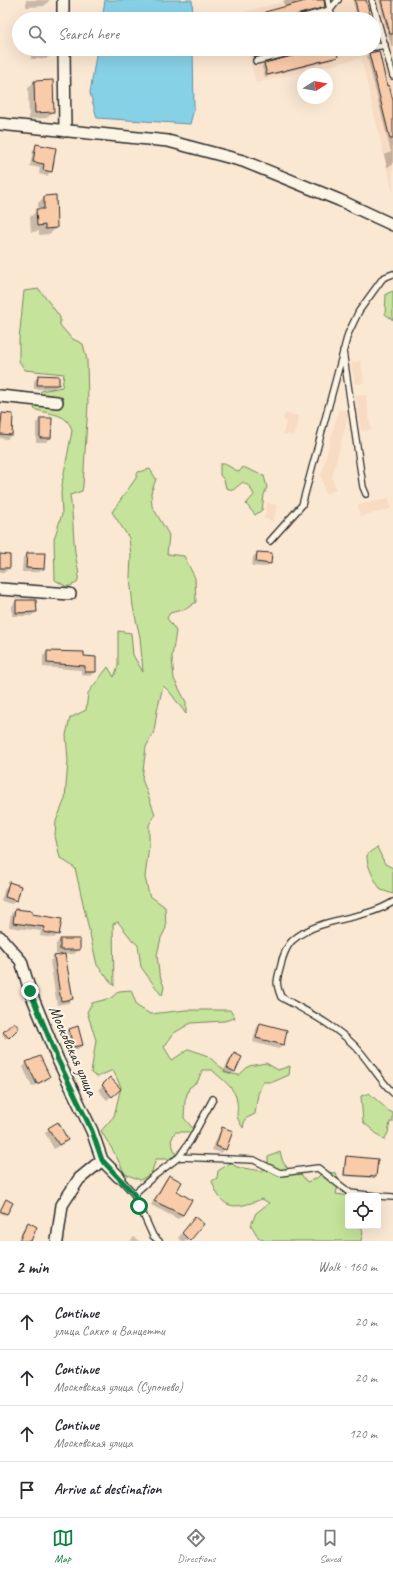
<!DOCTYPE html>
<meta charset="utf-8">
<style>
body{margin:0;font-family:Caveat,sans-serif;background:#f2f2f3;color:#2b2b33}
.controls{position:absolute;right:12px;bottom:12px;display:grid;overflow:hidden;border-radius:4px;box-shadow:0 4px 16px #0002}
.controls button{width:36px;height:36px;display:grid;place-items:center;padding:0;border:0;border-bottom:1px solid #e1e1e2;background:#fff;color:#2b2b33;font:20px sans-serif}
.compass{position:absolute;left:297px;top:68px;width:36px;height:36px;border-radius:50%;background:#fff;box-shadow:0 4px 16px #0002;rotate:79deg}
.stop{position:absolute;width:12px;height:12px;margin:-9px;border:3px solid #0b8043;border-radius:50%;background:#fff}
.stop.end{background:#0b8043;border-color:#fff;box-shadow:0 1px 4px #0008}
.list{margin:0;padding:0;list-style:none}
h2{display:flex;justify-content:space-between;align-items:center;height:52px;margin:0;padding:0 16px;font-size:17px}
h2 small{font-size:13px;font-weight:400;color:#7c7c81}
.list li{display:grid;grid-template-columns:26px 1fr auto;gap:12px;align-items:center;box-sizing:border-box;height:56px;padding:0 16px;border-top:1px solid #e1e1e2}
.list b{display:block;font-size:15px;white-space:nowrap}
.list p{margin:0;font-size:13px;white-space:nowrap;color:#7c7c81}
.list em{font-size:13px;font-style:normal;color:#7c7c81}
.icon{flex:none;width:22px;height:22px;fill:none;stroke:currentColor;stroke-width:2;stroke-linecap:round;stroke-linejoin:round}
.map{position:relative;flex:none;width:393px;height:1241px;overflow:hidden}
.search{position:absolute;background:#fff;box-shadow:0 4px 16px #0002;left:12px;right:12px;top:12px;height:44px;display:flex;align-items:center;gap:10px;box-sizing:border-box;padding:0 14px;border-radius:22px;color:#7c7c81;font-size:15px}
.sheet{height:276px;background:#fff}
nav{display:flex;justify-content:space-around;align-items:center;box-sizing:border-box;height:56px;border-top:1px solid #e1e1e2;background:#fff;font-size:11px;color:#7c7c81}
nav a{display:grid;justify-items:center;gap:2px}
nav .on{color:#0b8043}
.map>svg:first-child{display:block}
.built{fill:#f7dbc3}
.green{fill:#c5e39a;stroke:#788762}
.water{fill:#87d1e7;stroke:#628f9c}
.shadow{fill:#0003}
.building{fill:#facba9;stroke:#2b2b2b}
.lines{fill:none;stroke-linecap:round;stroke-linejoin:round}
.lane-casing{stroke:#2b2b2b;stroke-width:8}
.street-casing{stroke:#2b2b2b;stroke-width:14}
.lane{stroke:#fcf5e5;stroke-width:5.5}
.street{stroke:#fcf5e5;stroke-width:11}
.route{stroke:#0b8043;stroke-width:5}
.labels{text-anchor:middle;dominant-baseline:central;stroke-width:4;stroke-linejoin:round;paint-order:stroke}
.street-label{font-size:16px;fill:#2b2b2b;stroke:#fcf5e5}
</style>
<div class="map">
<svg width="393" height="1241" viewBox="0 0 393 1241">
<rect width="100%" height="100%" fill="#fbe8d3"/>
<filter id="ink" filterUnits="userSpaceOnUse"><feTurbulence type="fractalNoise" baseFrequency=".025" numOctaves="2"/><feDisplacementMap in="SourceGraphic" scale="8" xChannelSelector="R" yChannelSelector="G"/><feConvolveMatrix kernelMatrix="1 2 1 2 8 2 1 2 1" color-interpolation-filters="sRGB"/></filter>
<g filter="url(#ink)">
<path class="built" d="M282 0H393V194L361 58 256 83 247 49H374V19H238L237 14 282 2Z
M361 361 364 383 355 384 351 363Z
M366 395 371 430 361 431 356 396Z
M339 409 349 412 332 477 336 490 325 494 321 475Z
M285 413 299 416 294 436 283 434 286 421 283 420Z
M389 498 391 509 360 516 358 505Z
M267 503 277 505 273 521 264 519Z"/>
<path class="green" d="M39 289 60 317V325L71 338 83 344 87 360 88 404 83 486 82 491 70 495C73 514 73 533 75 552 76 563 81 572 77 583L67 587 55 580 54 539 62 514 61 493 63 478 72 431C68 412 49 415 34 409L41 391 62 387 64 374 25 370 19 361V340L24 291Z
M393 291V320L385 314 386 294Z
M220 464H225L239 472 243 467 264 476 267 487 264 495 262 510 255 515 246 504 254 495 250 487 243 482 233 490 226 488 224 480 220 475Z
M150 469 156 479 151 493 152 506 169 535 167 554 184 556 195 578 196 602 186 609 170 613 167 618 176 631 172 657 174 679 186 702V714L169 691 163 686 157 711 154 732 146 747 142 779 155 814 149 825V846L145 877 149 895 165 907 166 928 161 938 157 955 159 973 164 987 162 996 141 967 138 945 133 941 118 922 113 924 114 986 97 965 75 868 60 858 55 836 56 821 65 799 68 761 66 735 70 718 86 710 88 693 108 667 114 677 118 666V631L131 633 133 655 143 672 140 637 133 607 130 577 131 555 129 538 112 512 136 478 138 472Z
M377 847 385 864 393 868V894L381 890C376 883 366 865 367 856 368 852 374 850 377 847Z
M131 990 137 1006 150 1014 186 1010H230L235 1018 224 1021 191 1023 174 1033 164 1047 172 1060 189 1049 208 1056 227 1073 239 1075 249 1066 266 1063 278 1070 290 1066 289 1075 273 1082H263L258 1094 255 1114 245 1119 243 1128C233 1112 239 1117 237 1102 236 1088 221 1079 212 1070H202L198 1081 189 1088 185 1101 184 1118 196 1132H175L171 1141 176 1155 168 1159H156L151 1174 140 1180 125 1174 115 1154 101 1131 114 1116 121 1087 113 1070 97 1077 91 1073 96 1040 87 1012 92 1003 111 998 119 991Z
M369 1093 389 1111 393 1113V1122H390L388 1133 384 1140 363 1122 361 1096Z
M280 1152 283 1162 292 1174H301L307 1182 317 1178 323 1172 336 1173 339 1181 336 1194 351 1196H348V1226H361L363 1232 361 1241H265L258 1237 251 1225 256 1213 269 1203 262 1199C236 1209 222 1212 212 1181L217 1178 218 1171 230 1163 237 1167 262 1171 268 1164V1157Z"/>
<path class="water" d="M105 0H192L193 19H102Z
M97 49H193L194 109 190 124 97 118 90 93Z"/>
<path class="shadow" d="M26 0H50L44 6 26 7Z
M284 0H296V4L312 0H323L324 7 322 8 293 17 292 19H265L264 14 266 13 284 8Z
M353 0H365L370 19H357Z
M379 0H393V52Z
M30 49H50L51 55 46 59H31Z
M252 49H289L253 58 251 51Z
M305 49H335L337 57 335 59 265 77 262 66 264 64 304 54 306 52Z
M371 51 378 52 386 87 393 106V165L387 167 384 155 391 152 367 56Z
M34 82 53 112 46 118 29 119 28 88Z
M37 145 51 171 47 176 39 174 40 168 30 166 33 150Z
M44 197 56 228 50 234 39 235V231L31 232 30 217 38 210V203Z
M38 376 58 385 53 389H34V381Z
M2 414 11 435 7 439 0 438V417Z
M40 419 50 438 46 442H36V423Z
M0 551 1 555 9 568 5 572H0Z
M257 553 270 563 266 567 252 566 253 557Z
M27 554 43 568 39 572H22L23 558Z
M16 601H35L36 612 31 616H12V606Z
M47 652 83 657 95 671 90 676 81 675V670L43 667V656Z
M9 884 16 900 12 904 1 901 5 888Z
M15 910 31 915 58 934 54 938 40 936 41 931 9 927 11 914Z
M60 940 79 950 74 954H64L72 999 68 1003 57 1005 50 961 55 956 63 955V954H56V944Z
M14 1023 18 1028 6 1039 2 1034Z
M260 1024 283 1044 279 1049 253 1042 256 1029Z
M69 1029 82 1045 78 1049 69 1051 65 1034Z
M234 1054 235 1071 230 1075 223 1072 230 1058Z
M27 1063 49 1077 45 1081 32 1087 23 1067Z
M110 1078 120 1089 107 1100 98 1090Z
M49 1129 67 1140 54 1149 45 1133Z
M223 1129 225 1149 221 1153 212 1150 219 1133Z
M346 1157 375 1177 373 1178 343 1176 345 1159Z
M169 1176 176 1192 183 1215 178 1219 151 1205 165 1180Z
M6 1200V1214L5 1215 0 1213V1211Z
M28 1223 29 1241 18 1240 24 1227Z
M191 1223 202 1225 188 1241H182L178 1238Z
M134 1237 139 1241H130Z"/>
<path class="building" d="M309 0H324L325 7 296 15 293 19H267L265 12Z
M355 0H366L371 19H359Z
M381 0H393V34H390Z
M252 49H286L255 57Z
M307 49H336L338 57 267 75 264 63 304 53Z
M379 51 387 86 389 85 393 101V139H390L369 53Z
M53 80 54 112 35 113 34 81Z
M36 144 56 148 52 172 43 170 44 164 33 162Z
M56 195 57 228 45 229V225L37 226 36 209H44V196Z
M38 375 59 376V385H37Z
M2 413 13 414 12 435 0 434Z
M40 418H52L51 438H40Z
M257 552 272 553 271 564 256 562Z
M27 553H45L44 569 26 568Z
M0 554 10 555V568H0Z
M16 600H36L37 612 16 613Z
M47 651 84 652V656L96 657V672H85V666L47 663Z
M9 882 21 886 17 901 5 897Z
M15 909 32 911V914L62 919 59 935 44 932 45 927 13 923Z
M60 939H80V950H60Z
M65 954 73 999 61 1001 54 956Z
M14 1022 19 1028 9 1038 3 1032Z
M260 1023 287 1030 284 1045 256 1038Z
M78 1026 83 1045 73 1047 69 1029Z
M234 1053 242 1057 235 1072 227 1068Z
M40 1056 50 1077 37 1084 26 1062Z
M110 1077 121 1089 112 1097 102 1085Z
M58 1122 68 1140 59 1145 48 1128Z
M222 1127 233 1131 226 1150 216 1146Z
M346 1156 378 1159 376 1177 344 1175Z
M169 1175 182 1182 177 1191 192 1200 183 1215 154 1201Z
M6 1199 13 1203 7 1214 0 1211Z
M195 1217 204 1224 190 1241 182 1233Z
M28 1222 37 1227 31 1241H19Z"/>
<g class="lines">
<defs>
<path id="lane" d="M328 0 330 10 338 0
M372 0 393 76
M297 19 330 10 332 19
M374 47 385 45
M355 49 359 51 367 49
M256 61 303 49
M343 351 363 487 366 494
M270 541 302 505 348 334 359 311 383 278 393 274
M393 902C363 921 321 916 293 940 287 945 282 958 281 965 277 980 275 982 281 997 307 1012 335 1025 356 1047 369 1061 379 1079 393 1093
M179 1157 254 1160 280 1173 318 1168 350 1193 376 1196
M119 1177 134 1194 153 1236 159 1241
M134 1194 154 1176 179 1157 190 1141 213 1099
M378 1196 393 1197"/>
<path id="street" d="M63 0V19
M64 49 65 131
M0 124 168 141 243 161 339 200 393 225
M0 396 57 402
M0 589 70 594
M0 937 21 961 30 991 58 1060 92 1131 102 1160 119 1177
M57 1241 62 1205 79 1179 102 1160"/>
</defs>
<use href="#lane" class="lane-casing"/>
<use href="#street" class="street-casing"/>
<use href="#lane" class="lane"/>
<use href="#street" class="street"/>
</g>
</g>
<g class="lines" filter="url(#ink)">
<path class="route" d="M30 991 58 1060 92 1131 102 1160 134 1194 139 1206"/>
</g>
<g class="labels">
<g class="street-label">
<text transform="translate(73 1051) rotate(66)">Московская улица</text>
</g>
</g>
</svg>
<div class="controls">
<button><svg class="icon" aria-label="locate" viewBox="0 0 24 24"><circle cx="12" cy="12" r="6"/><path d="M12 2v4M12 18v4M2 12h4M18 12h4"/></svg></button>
</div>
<svg class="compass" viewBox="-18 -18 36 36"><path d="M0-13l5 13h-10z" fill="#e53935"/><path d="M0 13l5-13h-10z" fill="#7c7c81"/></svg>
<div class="stop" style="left:139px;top:1206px"></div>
<div class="stop end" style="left:30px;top:991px"></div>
<div class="search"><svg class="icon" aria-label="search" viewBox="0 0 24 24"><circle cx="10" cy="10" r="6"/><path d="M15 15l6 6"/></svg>Search here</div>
</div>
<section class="sheet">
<h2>2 min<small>Walk · 160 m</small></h2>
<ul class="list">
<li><svg class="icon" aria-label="ahead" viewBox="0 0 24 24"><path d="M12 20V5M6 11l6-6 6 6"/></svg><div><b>Continue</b><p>улица Сакко и Ванцетти</p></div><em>20 m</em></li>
<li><svg class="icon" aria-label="ahead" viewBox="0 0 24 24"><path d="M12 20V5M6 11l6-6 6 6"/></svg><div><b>Continue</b><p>Московская улица (Супонево)</p></div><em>20 m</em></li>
<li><svg class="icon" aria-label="ahead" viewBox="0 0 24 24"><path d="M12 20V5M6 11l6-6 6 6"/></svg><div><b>Continue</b><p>Московская улица</p></div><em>120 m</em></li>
<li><svg class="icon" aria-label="arrive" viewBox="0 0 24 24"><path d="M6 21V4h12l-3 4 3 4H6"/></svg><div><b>Arrive at destination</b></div></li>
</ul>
</section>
<nav>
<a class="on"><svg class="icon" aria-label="map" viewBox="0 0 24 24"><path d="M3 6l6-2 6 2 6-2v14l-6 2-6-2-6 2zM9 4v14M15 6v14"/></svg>Map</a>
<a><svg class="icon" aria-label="directions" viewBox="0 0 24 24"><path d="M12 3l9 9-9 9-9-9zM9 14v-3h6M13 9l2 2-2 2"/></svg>Directions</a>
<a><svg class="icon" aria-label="saved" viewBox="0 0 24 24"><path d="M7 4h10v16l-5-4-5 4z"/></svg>Saved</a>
</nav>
